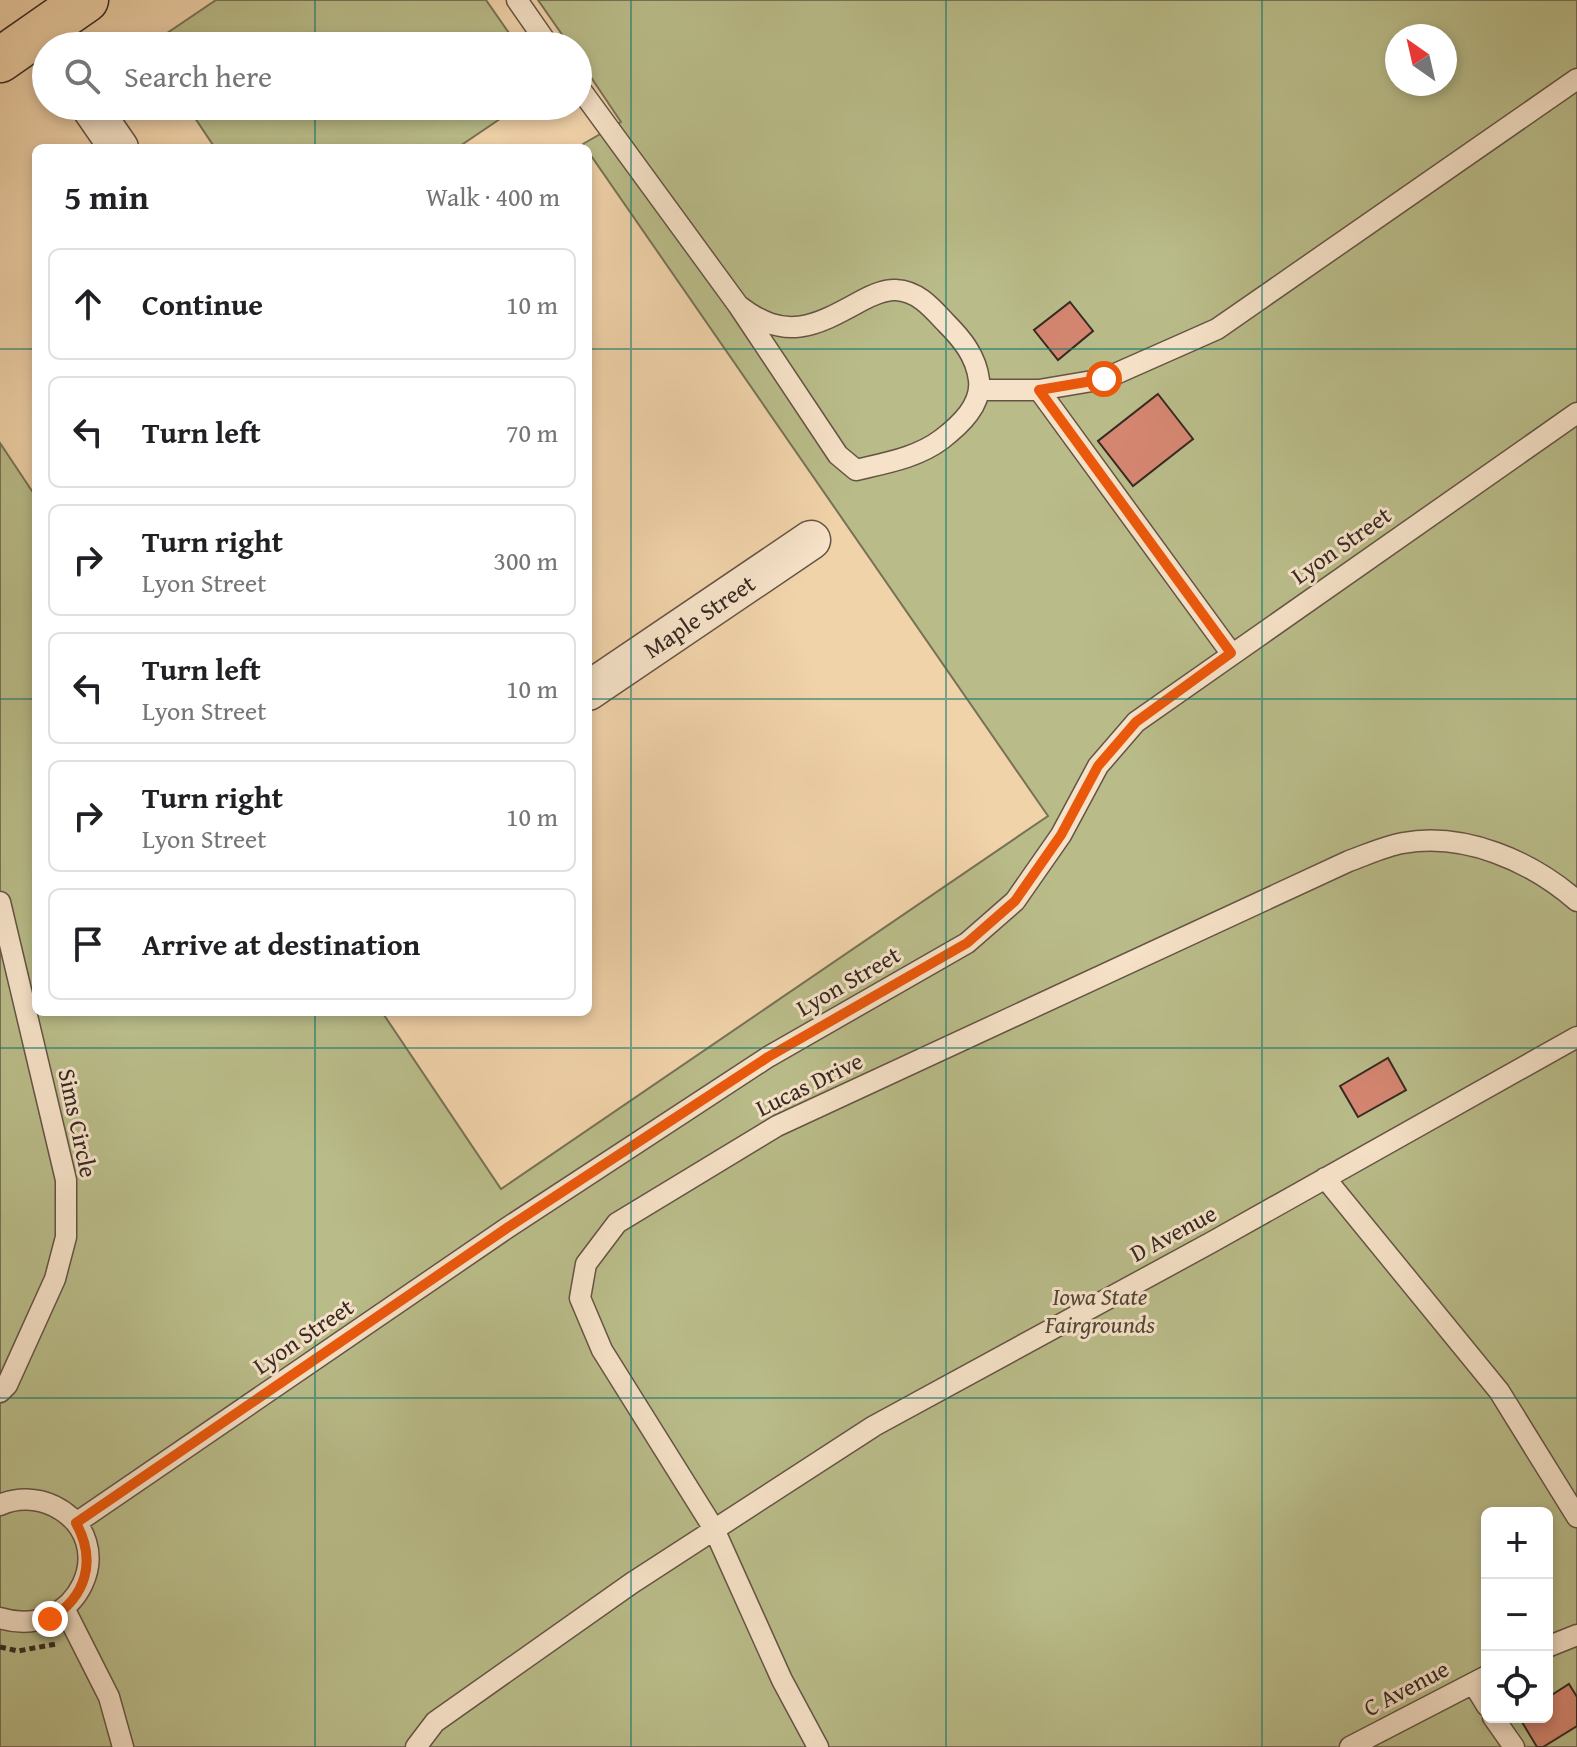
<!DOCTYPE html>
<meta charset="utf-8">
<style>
body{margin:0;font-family:"Gentium Book Plus",serif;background:#f6f6f6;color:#202124}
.controls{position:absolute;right:24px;bottom:24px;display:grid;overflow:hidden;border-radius:12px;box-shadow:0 4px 12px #0003}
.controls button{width:72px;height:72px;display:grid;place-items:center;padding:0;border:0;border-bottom:2px solid #e0e0e0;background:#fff;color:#202124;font:40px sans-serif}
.compass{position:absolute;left:1385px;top:24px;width:72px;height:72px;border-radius:50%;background:#fff;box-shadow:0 4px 12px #0003;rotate:326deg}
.stop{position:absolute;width:24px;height:24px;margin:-18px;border:6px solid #ea580c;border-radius:50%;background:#fff}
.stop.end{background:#ea580c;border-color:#fff;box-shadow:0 2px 8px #0008}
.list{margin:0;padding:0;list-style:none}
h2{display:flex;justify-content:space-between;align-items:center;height:104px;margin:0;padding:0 32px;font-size:34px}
h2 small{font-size:26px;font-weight:400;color:#757577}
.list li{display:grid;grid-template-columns:52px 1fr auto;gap:24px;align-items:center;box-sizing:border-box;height:112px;margin:0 16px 16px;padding:0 16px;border:2px solid #e0e0e0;border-radius:12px}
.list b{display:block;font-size:30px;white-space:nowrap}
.list p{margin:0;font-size:26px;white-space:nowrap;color:#757577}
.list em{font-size:26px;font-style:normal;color:#757577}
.icon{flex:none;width:44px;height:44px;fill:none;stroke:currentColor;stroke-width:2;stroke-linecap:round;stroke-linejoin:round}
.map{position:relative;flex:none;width:1577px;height:1747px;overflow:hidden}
.search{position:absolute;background:#fff;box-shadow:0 4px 12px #0003;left:32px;top:32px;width:560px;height:88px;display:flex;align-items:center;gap:20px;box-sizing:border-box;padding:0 28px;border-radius:44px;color:#757577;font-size:30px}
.panel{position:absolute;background:#fff;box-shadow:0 4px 12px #0003;left:32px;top:144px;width:560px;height:872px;border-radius:12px}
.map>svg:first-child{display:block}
.green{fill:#b9bc89;stroke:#787256;stroke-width:2;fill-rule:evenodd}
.building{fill:#d58671;stroke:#362923;stroke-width:2}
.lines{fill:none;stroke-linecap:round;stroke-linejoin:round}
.lane-casing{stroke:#655445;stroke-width:23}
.street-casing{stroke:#655445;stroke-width:41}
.primary-casing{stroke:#362923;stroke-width:47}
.path{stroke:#362923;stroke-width:5;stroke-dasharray:6 4;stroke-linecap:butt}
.lane{stroke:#f6e2c8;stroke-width:20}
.street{stroke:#f6e2c8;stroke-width:38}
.primary{stroke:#f1d3aa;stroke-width:44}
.route{stroke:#ea580c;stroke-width:10}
.grid{fill:none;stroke:#0f766e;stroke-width:2;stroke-opacity:0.55}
.labels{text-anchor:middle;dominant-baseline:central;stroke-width:6;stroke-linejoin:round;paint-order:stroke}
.street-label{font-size:24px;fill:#362923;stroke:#f6e2c8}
.park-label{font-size:24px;font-style:italic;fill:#504637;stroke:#f6e2c8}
</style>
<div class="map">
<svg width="1577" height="1747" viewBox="0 0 1577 1747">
<rect width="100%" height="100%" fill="#f1d3aa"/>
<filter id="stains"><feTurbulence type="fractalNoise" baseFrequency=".0025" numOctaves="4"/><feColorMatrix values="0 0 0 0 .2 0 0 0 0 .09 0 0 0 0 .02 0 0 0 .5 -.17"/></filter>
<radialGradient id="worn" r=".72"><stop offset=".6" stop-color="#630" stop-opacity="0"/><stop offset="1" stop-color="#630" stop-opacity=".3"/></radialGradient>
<path class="green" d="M216 0H486L518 46H148Z
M538 0H1577V1747H0V443L36 497V1012H382L501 1189 1048 816 583 144 621 122 578 58V46H570ZM1397 36H1445V84H1397ZM1487 1513H1547V1717H1487Z
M187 106H519L457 148H215Z"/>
<path class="building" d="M1070 302 1093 331 1058 360 1034 330Z
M1158 394 1193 439 1133 486 1098 441Z
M1388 1058 1406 1090 1358 1117 1340 1086Z
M1569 1684 1577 1697V1726L1543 1747H1537L1519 1717H1547V1698Z"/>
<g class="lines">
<defs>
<path id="lane" d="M517 0 549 46
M578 86 738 305C785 342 814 327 861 301 870 296 886 289 896 290 918 291 932 308 946 323 962 339 976 356 979 380 982 405 960 425 942 439 917 458 885 463 856 470L838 455 738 305
M980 390H1039L1104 379 1217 329 1577 79
M1039 390 1231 653
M0 902 66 1180V1237L55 1279 7 1385 0 1392
M1325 1178 1499 1391 1577 1517
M0 1505C17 1497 37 1498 54 1506 124 1541 78 1642 0 1618
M76 1523 507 1228 768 1057 967 943 1015 901 1061 835 1098 766 1136 722 1577 413
M65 1610 109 1697 123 1747
M1547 1647 1577 1635
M1473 1683 1487 1706
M1493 1717 1514 1747
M416 1747 435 1722 632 1583 874 1426 1212 1242 1577 1037
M818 1747 782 1680 714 1529 602 1350 580 1298 586 1264 617 1223 777 1126 1349 861C1366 855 1385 846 1403 843 1465 832 1531 861 1577 901
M1350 1747 1487 1676"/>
<g id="street">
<path d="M90 106 119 148"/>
<path id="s1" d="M588 691 811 540"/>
</g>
<path id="primary" d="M0 60 86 0"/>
</defs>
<use href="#lane" class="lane-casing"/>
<use href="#street" class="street-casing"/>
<use href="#primary" class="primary-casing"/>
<path class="path" d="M0 1647 18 1651 56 1644"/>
<use href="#lane" class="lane"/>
<use href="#street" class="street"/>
<use href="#primary" class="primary"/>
</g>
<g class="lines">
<path class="route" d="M50 1619C86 1597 97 1561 76 1523L507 1228 768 1057 967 943 1015 901 1061 835 1098 766 1136 722 1231 653 1039 390 1104 379"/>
</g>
<path class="grid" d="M315 0V46M631 0V1747M946 0V1747M1262 0V1747M315 106V148M0 349H36M588 349H1577M0 699H36M588 699H1577M315 1012V1747M0 1048H1577M0 1398H1577"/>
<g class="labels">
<g class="street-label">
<text transform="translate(1341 545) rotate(-35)">Lyon Street</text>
<text stroke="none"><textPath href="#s1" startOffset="134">Maple Street</textPath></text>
<text transform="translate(848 981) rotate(-30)">Lyon Street</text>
<text transform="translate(809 1084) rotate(-26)">Lucas Drive</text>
<text transform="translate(78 1123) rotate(78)">Sims Circle</text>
<text transform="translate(1173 1233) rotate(-28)">D Avenue</text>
<text transform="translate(303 1336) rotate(-34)">Lyon Street</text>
<text transform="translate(1406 1688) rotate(-28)">C Avenue</text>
</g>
<g class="park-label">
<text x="1100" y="1296">Iowa State<tspan x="1100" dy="28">Fairgrounds</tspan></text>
</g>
</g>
<rect width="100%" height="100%" filter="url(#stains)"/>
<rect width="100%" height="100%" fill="url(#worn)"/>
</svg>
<div class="controls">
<button>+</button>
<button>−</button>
<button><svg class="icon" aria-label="locate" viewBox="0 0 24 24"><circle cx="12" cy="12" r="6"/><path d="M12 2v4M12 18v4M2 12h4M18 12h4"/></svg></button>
</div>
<svg class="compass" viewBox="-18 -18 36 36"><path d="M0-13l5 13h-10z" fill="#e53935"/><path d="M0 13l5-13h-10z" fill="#757577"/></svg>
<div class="stop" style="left:1104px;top:379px"></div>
<div class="stop end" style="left:50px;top:1619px"></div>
<div class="search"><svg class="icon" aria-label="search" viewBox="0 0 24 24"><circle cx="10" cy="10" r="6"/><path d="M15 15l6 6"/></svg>Search here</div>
<section class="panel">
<h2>5 min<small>Walk · 400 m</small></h2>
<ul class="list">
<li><svg class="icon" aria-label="ahead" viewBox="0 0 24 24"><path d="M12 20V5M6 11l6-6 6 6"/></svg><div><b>Continue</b></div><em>10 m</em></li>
<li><svg class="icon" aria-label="left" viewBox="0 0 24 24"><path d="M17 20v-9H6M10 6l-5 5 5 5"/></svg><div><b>Turn left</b></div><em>70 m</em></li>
<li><svg class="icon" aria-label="right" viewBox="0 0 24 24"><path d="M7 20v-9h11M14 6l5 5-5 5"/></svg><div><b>Turn right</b><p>Lyon Street</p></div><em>300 m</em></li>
<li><svg class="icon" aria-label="left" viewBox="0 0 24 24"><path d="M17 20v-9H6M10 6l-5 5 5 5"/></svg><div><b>Turn left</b><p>Lyon Street</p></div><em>10 m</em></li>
<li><svg class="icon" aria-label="right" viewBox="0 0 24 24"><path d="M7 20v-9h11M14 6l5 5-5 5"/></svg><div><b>Turn right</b><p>Lyon Street</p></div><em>10 m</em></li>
<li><svg class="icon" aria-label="arrive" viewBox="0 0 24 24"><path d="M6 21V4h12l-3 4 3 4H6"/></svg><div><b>Arrive at destination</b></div></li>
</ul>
</section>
</div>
